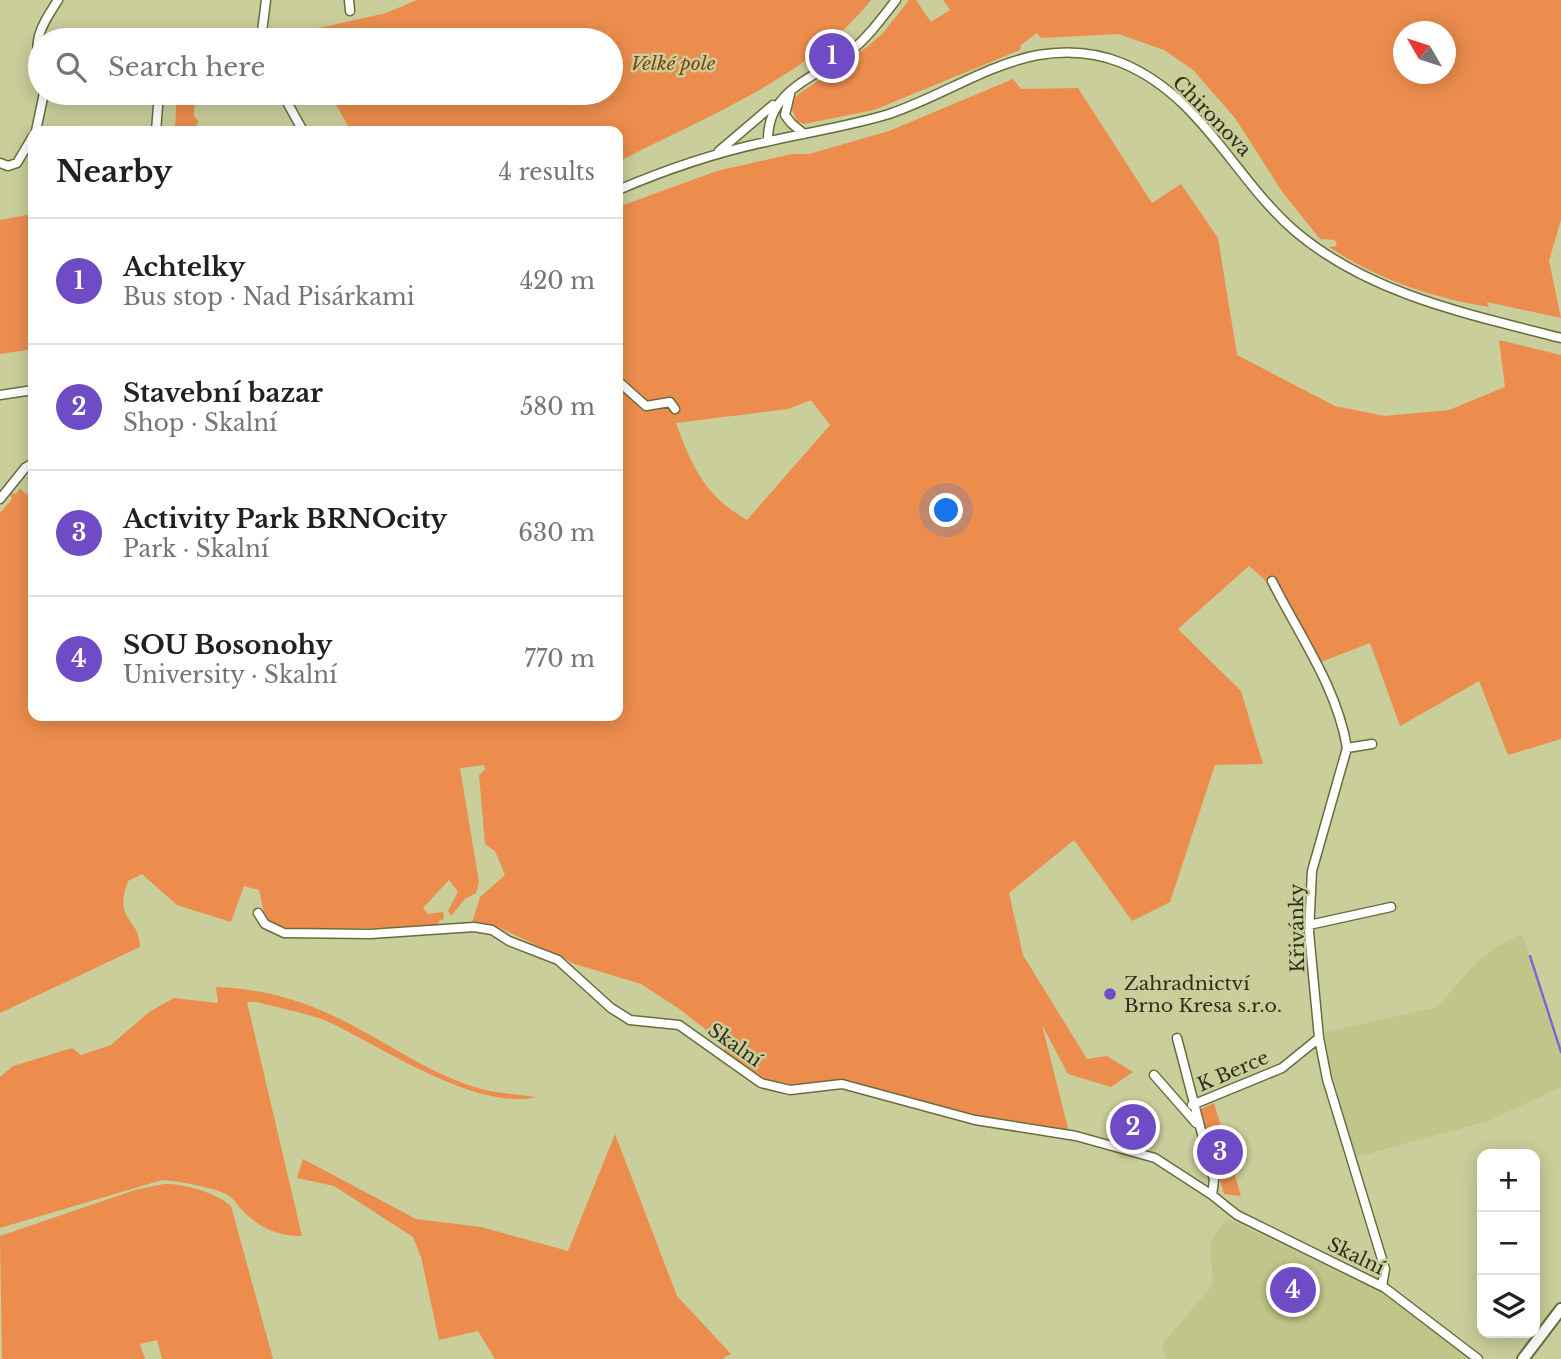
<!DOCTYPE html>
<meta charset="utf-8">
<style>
body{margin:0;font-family:"Libre Baskerville",serif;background:#f6f6f6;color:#202124}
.controls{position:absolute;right:21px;bottom:21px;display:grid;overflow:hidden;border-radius:14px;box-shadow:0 4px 18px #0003}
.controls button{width:63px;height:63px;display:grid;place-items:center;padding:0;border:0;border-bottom:2px solid #e0e0e0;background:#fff;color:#202124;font:35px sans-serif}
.compass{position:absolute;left:1393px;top:21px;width:63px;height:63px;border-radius:50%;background:#fff;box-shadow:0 4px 18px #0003;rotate:309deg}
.you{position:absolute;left:947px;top:511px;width:24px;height:24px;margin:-18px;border:5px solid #fff;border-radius:50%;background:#1a73e8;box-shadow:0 0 0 10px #1a73e833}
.badge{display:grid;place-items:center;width:46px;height:46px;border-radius:50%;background:#6f4cc5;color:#fff;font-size:23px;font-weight:700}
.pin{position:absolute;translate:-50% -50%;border:4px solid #fff;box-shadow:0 2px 7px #0006}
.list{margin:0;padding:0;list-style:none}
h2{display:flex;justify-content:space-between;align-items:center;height:91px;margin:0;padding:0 28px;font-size:30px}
h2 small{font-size:23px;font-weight:400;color:#757577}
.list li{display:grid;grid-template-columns:46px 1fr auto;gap:21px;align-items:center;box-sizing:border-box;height:126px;padding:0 28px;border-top:2px solid #e0e0e0}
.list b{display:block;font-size:26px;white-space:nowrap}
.list p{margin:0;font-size:23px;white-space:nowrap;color:#757577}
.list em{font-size:23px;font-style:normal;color:#757577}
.icon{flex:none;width:38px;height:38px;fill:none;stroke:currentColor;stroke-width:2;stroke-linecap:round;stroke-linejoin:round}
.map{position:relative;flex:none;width:1561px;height:1359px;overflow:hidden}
.search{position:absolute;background:#fff;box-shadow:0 4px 18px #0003;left:28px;top:28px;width:595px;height:77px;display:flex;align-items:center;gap:18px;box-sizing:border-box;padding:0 24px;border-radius:38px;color:#757577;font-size:26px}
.panel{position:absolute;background:#fff;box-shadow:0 4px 18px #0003;left:28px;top:126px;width:595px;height:595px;border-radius:14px}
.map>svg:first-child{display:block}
.built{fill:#c0c58a}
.green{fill:#ec8d4e;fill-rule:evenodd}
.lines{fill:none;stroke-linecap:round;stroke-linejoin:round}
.stream{stroke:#8168cd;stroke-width:2.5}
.minor-casing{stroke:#696d3c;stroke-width:11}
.major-casing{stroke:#696d3c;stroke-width:14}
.minor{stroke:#fff;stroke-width:8}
.major{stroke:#fff;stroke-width:10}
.poi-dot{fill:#6f4cc5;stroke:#c9ce9a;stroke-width:2.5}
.labels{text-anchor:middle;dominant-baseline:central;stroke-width:5;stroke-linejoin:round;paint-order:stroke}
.park-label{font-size:19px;font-style:italic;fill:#82410d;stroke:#c9ce9a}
.street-label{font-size:19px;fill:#2e301b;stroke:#c9ce9a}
.poi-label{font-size:19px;fill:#2e301b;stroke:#c9ce9a;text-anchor:start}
</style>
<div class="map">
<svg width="1561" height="1359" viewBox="0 0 1561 1359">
<rect width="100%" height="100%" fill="#c9ce9a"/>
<path class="built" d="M1522 934 1558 1050 1557 1044 1561 1042V1087L1488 1121 1356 1157 1325 1050 1323 1033 1437 1007 1477 962 1493 949Z
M1226 1218 1390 1296 1469 1359H1167L1162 1345 1213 1284 1210 1242Z"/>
<path class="green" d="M417 0H871C810 77 704 117 618 162V131H351L329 93H611V40H302L310 30 386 13Z
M909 0H916L931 22 950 10 943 0H1561V220L1549 261 1561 318 1487 302 1489 307C1432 298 1377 279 1329 247L1337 246 1335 240 1320 239 1283 193 1235 118 1193 70 1164 50 1119 34 1041 38 1037 33 1021 45 1020 50 874 110 804 124 797 121 791 107 796 96 867 47 883 33ZM1404 32H1446V74H1404Z
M1013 79 1021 89 1078 88 1152 203 1181 184 1218 238 1237 355 1335 406 1385 416 1449 410 1505 387 1499 340 1561 355V739L1508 755 1479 681 1400 726 1370 643 1313 665 1264 579 1249 566 1178 629 1241 691 1263 764 1215 765 1170 902 1132 921 1074 840 1009 893 1023 955 1087 1059 1107 1056 1133 1072 1111 1087 1068 1074 1042 1025 1069 1132 979 1117 865 1087C840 1070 813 1090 785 1088 762 1086 741 1066 722 1053L727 1046 678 1008 641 984 575 964 498 927 472 924 480 897 505 875 495 851 485 844 479 775 485 769 484 765 460 768 479 882 476 893 465 899 451 916 448 911 458 892 449 880 423 908 428 914 443 912 444 919 439 921 438 927 292 929 266 922 259 890 244 886 231 922 177 905 142 874 128 881C113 923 139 915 140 947L0 1013V513L12 499 10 493 16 494 20 488 26 494 33 493V716H618V207L717 171 792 154H809L889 131ZM811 400 830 425 747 520C705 496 692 467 676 423L788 409Z
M177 93H195L194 116 199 122 191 131H179L175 127Z
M32 214 33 349 0 354V220Z
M216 987C250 988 288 996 320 1010 371 1031 415 1066 468 1085 490 1093 513 1094 536 1097 477 1111 383 1048 331 1023 309 1013 281 1009 257 1002H247L302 1236C274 1237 249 1222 234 1200 225 1188 176 1181 162 1180L0 1228V1077L13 1066 72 1048 81 1055 111 1045 149 1012 174 998 218 1003Z
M1214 1103 1241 1196 1224 1194 1201 1109Z
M615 1134 677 1296 731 1354 722 1359H495L478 1331 439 1340 421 1257 413 1237 334 1186 297 1178 303 1159 416 1219 481 1227 568 1251Z
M164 1184C185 1184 215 1192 231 1206L273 1359H162L157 1340 140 1344 145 1359H2L0 1236 135 1190Z"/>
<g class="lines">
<path class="stream" d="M1530 956 1561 1052"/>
<defs>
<path id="minor" d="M349 0 350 11
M181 40 184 37
M261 40 266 0
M40 74C33 38 39 30 58 0
M282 93 303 131
M790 94 785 115 791 123 804 134
M36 131 44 93
M156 131 159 93
M768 141C767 88 817 78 852 50 869 36 882 18 896 0
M719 151 773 105
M0 163 8 166 17 163 33 136
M618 190C667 169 717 152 770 141 809 132 850 126 889 114 940 97 986 65 1038 55 1067 50 1095 52 1122 63 1202 96 1234 179 1296 232 1371 295 1469 314 1561 338
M618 381 646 406 670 402 675 409
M0 395 33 390
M0 499 25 468 33 463
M1272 581C1299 635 1337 687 1347 748L1312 871 1309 932 1319 1038 1327 1079 1385 1269 1382 1286
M1347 748 1372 744
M258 913 265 924 284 933 370 934 474 927 492 930 509 941 558 960 611 1008 630 1020 679 1025 761 1083 790 1090 842 1084 975 1120 1076 1136 1155 1158 1212 1195
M1309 925 1391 907
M1177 1038 1214 1180 1212 1195 1237 1215 1385 1288 1478 1359
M1154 1075 1196 1123
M1192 1105 1282 1068 1319 1038"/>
<path id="major" d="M1523 1359 1561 1309"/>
</defs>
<use href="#minor" class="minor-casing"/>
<use href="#major" class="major-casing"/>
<use href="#minor" class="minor"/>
<use href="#major" class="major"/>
</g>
<circle class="poi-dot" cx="1110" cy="994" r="7"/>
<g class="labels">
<g class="park-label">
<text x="673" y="63">Velké pole</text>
</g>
<g class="street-label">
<text transform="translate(1212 116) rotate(46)">Chironova</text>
<text transform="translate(1297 928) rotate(-91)">Křivánky</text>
<text transform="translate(735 1045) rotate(35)">Skalní</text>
<text transform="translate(1233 1071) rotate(-23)">K Berce</text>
<text transform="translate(1356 1256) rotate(26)">Skalní</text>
</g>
<g class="poi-label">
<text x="1124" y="983">Zahradnictví<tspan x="1124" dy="22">Brno Kresa s.r.o.</tspan></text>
</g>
</g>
</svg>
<div class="controls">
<button>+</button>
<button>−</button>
<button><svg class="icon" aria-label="layers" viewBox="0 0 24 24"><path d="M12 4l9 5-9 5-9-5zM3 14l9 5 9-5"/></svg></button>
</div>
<svg class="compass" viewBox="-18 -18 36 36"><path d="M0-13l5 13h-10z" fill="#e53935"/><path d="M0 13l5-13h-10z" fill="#757577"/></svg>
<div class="you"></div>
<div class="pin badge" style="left:832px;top:56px">1</div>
<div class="pin badge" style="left:1133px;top:1127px">2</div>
<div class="pin badge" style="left:1220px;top:1152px">3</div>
<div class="pin badge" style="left:1293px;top:1290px">4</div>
<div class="search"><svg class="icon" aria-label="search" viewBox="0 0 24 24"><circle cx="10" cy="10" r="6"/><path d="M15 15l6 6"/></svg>Search here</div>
<section class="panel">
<h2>Nearby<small>4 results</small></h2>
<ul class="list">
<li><span class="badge">1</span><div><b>Achtelky</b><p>Bus stop · Nad Pisárkami</p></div><em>420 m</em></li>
<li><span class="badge">2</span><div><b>Stavební bazar</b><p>Shop · Skalní</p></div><em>580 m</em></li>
<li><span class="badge">3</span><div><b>Activity Park BRNOcity</b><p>Park · Skalní</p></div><em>630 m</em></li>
<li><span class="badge">4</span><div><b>SOU Bosonohy</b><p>University · Skalní</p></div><em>770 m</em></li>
</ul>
</section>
</div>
